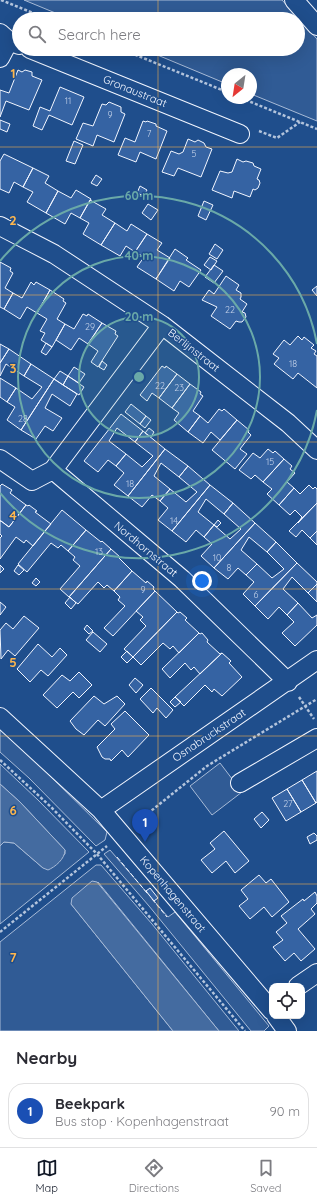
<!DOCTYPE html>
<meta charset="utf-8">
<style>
body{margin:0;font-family:Quicksand,sans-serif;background:#f7f7f7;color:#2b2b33}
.controls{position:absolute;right:12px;bottom:12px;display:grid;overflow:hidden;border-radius:8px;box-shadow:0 4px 16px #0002}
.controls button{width:36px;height:36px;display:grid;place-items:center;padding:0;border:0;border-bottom:1px solid #e1e1e2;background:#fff;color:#2b2b33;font:20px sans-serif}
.compass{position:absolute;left:221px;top:68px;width:36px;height:36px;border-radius:50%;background:#fff;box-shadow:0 4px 16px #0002;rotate:210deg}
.you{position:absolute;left:202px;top:581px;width:14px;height:14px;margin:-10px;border:3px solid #fff;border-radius:50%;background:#1a73e8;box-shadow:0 0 0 6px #1a73e833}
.badge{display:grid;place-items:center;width:26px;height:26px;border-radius:50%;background:#111827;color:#fff;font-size:13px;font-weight:700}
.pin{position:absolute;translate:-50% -33px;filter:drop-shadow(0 1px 2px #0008)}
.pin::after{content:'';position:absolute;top:21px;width:14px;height:12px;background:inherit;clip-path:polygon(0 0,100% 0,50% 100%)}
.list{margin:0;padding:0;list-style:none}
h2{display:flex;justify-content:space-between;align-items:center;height:52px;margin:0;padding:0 16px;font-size:17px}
h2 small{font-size:13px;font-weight:400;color:#7c7c81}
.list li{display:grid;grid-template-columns:26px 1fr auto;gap:12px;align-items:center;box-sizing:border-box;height:56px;margin:0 8px 8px;padding:0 8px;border:1px solid #e1e1e2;border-radius:16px}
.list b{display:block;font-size:15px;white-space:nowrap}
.list p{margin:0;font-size:13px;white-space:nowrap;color:#7c7c81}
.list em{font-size:13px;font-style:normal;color:#7c7c81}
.icon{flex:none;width:22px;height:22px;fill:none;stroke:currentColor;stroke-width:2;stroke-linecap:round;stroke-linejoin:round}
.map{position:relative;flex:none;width:317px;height:1031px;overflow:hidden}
.search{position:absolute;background:#fff;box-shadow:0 4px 16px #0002;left:12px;right:12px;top:12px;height:44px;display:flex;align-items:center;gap:10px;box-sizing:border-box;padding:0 14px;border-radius:22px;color:#7c7c81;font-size:15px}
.sheet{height:116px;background:#fff}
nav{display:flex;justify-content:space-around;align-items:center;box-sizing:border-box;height:56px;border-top:1px solid #e1e1e2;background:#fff;font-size:11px;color:#7c7c81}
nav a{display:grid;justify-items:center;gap:2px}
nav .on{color:#111827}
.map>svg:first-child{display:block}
.built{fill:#305b95;stroke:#a8bbd7}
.water{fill:#446ba0;stroke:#a8bbd7}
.building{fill:#3563a3;stroke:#f2f6ff}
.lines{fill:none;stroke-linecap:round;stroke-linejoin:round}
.minor-casing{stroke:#f2f6ff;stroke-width:20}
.path{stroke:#b3c4dc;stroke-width:2.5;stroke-dasharray:3 2;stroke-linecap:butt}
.minor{stroke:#1f4e8c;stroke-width:18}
.fence{stroke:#f2f6ff;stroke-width:1;stroke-dasharray:5 2;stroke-linecap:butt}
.grid{fill:none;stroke:#ffb74d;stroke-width:1;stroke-opacity:0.55}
.ring{fill:none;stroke:#6aa9a8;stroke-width:2}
.labels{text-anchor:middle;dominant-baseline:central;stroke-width:3;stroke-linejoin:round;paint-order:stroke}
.number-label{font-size:9px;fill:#c3d1e8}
.street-label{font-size:11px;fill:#f2f6ff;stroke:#1f4e8c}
.grid-label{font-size:13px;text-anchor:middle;font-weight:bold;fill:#ffb74d;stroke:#1f4e8c;stroke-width:3;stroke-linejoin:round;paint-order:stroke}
.centre{fill:#6aa9a8;stroke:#1f4e8c;stroke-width:2}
.ring-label{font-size:12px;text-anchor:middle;font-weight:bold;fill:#6aa9a8;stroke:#1f4e8c;stroke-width:3;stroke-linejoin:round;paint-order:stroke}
</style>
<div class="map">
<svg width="317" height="1031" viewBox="0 0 317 1031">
<rect width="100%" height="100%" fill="#1f4e8c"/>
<path class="built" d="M24 0H282L317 39V121L251 94V74H227V84L143 49H298V19H70Z
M0 729 37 763 107 832 105 840 96 846 29 778 0 752Z
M220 763 242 792 212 815 190 786Z
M0 764 38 800 89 852 0 924V846L4 842 14 843 43 868 65 854V850L20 802 0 784Z
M110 850 168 917 175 912 269 1026 264 1031H251L149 906 104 854Z
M96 865H101L152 924 239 1031H219L98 882 71 904 173 1031H0V942Z"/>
<path class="water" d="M0 784 20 802 65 850C65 859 55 867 48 870L43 868 14 843 4 842 0 846Z
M92 881 97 882 219 1031H173L71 904 72 898Z"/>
<path class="building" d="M18 70 22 72 25 70 32 72V76L42 80 29 110 6 101 0 117V90L9 93Z
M60 87 84 97 72 125 49 115 42 130 33 126 40 107 50 111Z
M109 102 121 107V112L125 114 114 142 97 135 93 146 76 139 83 123 93 126 102 104 106 105Z
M0 120 10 124 7 132 0 129Z
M143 121 146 122 147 121 156 124V126L167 131 156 159 140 152 136 162 118 155 125 138 135 142Z
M188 139 195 142 198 140 204 143 206 147 212 149 201 177 178 168 174 176 162 172 171 151 179 154 183 152Z
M74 141 83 145 75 164 66 161Z
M4 154 33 168 23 187 14 182 9 193 0 189V161Z
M237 159 243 162 246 161 253 163 254 166 261 169 257 179 259 180 260 183 258 188 255 190 253 189 250 197 234 191 232 198 212 190 220 171 228 173 232 172Z
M33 168 49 176 45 183 58 191 46 213 27 202 33 192 23 187Z
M96 175 102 179 97 186 91 183Z
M140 186 147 190 144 196 137 193Z
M76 190 91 199 80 218 71 213 65 224 46 213 58 191 71 198Z
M90 200 106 209 102 215 115 223 101 245 83 234 89 223 80 218Z
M204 201 213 205 206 220 198 216Z
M148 204 158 210 151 220 142 213Z
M115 223 127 231 131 224 147 234 135 252 126 246 120 256 101 245Z
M147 234 162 243 157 250 170 258 156 279 137 267 144 257 135 252Z
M215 244 223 250 217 259 209 254Z
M175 249 188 258 186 260 201 270 189 287 180 281 174 291 156 279Z
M210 257 217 261 211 270 204 265Z
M0 262 11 268 10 271 13 273 5 288 13 293 4 309 0 307Z
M214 265 223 271 214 283 205 277Z
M226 276 239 285 236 290 241 293V297L240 299 247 304 242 312 245 313 246 317 242 322H239L236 321 230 329 211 316 217 307 202 300 209 290 214 294Z
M31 282 34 285 36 282 50 290 37 313 27 307 20 319 4 309 13 293 22 298Z
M317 286V296L312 290Z
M50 290 64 299 63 301 66 303 57 319 65 324 52 347 41 340 45 333 40 331 47 319 37 313Z
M83 314 87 316 88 314 102 323 88 344 79 338 71 350 56 340 65 324 74 329Z
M102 323 116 331 115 334 118 336 98 367 91 362 98 351 88 344Z
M298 336 302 340 304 337 314 345 311 348 316 351 314 354 317 356V388L298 373 293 379 274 364 279 358 273 354 284 340 290 345Z
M46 343 52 347 46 355 41 352Z
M0 344 9 349 0 363Z
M9 349 31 364 24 376 6 364 0 376V363Z
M102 361 107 365 104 370 99 367Z
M31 364 54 379 21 430 7 420 15 407 7 402 16 388 32 399 42 387 24 376Z
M162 366 165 368 166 366 177 374 159 398 152 393 147 401 140 395Z
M74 367 85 374 79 383 68 376Z
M60 371 68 376 63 385 54 379Z
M177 374 190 384 172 408 159 398Z
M68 376 84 387 79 395 63 385Z
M0 378 16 388 7 402 0 397Z
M54 379 77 394 70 406 52 394 45 408 62 418 53 431 45 426 36 439 21 430Z
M190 384 201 392 200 394 203 396 193 411 200 416 188 432 174 420 179 413 172 408Z
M131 404 146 416 140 424 125 412Z
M219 409 222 411 224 409 237 420 220 440 211 432 203 443 188 432 200 416 208 423Z
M121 414 143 431 135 442 117 428 109 441 126 454 116 466 108 460 98 472 84 461Z
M146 416 151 420 145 428 140 424Z
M237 420 249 430 248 432 251 435 240 449 247 454 235 469 212 450Z
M149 428 154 432 151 437 145 433Z
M143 431 165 449 128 496 114 485 124 473 116 466 126 454 142 467 153 456 135 442Z
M165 449 188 466 179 477 161 463 154 476 170 489 160 501 152 495 142 507 128 496Z
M268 449 273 453 275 451 284 459 263 482 255 475 251 479 239 470 253 453 260 458Z
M284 459 292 466 290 469 295 473 287 482 294 488 279 505 267 494 272 489 263 482Z
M188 466 210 485 172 531 158 520 168 508 160 501 170 489 186 502 197 492 179 477Z
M2 484 12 490 10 493 26 505 9 527 1 521H0V486Z
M210 485 233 503 224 514 206 499 198 512 214 525 204 537 196 530 186 542 172 531Z
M309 485 313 489 315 487 317 489V503L298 523 302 517 295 510 290 515 279 505 294 488 300 494Z
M233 503 255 523 214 568 201 556 212 544 204 537 214 525 230 539 241 529 224 514Z
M317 503V531L310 538 302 530 296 537 289 531Z
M26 505 28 506 29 505 37 511 35 512 51 524 33 546 26 540 24 543 16 537 0 559V538L2 536 0 534V521H1L9 527Z
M62 510 86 530 68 551 61 545 58 548 51 543 27 572 18 564Z
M218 520 221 523 217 527 214 525Z
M255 523 276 542 267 552 249 537 241 550 257 564 246 575 238 568 228 579 214 568Z
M86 530 101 542 102 541 111 549 69 597 60 589 80 566 73 560 75 557 68 551Z
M317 531V545L310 538Z
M276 542 297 563 255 606 243 594 254 582 246 575 257 564 272 578 284 569 267 552Z
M111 549 120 557 119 558 132 571 114 591 107 585 104 588 98 582 78 604 69 597Z
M297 563 317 582V584L308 593 292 577 283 589 298 603 287 615 279 607 268 619 255 606Z
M0 565 4 569 0 573Z
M18 565 24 570 19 575 14 571Z
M132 571 146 583 147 581 154 587 153 589 155 591 113 636 104 628 125 606 118 600 120 597 114 591Z
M36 578 40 582 36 586 32 583Z
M317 584V602L308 593Z
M155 591 177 612 133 657 124 649 146 626 140 620 143 617 136 611Z
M70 597 76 603 71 609 65 603Z
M0 602 6 607 0 615Z
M298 603 312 618 317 615V625L295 646 282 633 294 622 287 615Z
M177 612 178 613 180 612 187 618 185 620 199 633 179 653 173 646 170 649 163 643 141 665 133 657Z
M24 616 39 628 15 656 8 650 1 659 0 630 6 623 13 629Z
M87 625 93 631 89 634 84 629Z
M93 632 107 644 100 652 86 640Z
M199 633 200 634 202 633 208 640 207 642 220 654 222 653 200 674 194 667 191 670 185 663 170 678 162 669Z
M38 644 52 657 60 648 67 655 48 676 41 670 30 682 17 669Z
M127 651 133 657 127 663 121 657Z
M222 653 231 661 229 663 242 677 222 696 214 689 212 692 205 685 184 706 175 697Z
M79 672 92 685 79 698 73 692 57 708 43 695 62 675 70 681Z
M135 678 143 685 136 693 129 685Z
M151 688 173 710 166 718 157 708 153 713 140 699Z
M94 696 104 704 117 696 125 704 105 726 98 720 84 735 76 729 70 721Z
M175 697 181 702 175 707 170 702Z
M125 711 149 735 128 757 122 750 111 761 110 759H105L102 757 97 747 115 729 111 724Z
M317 771V802L316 803 302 780Z
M302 780 316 803 301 812 287 789Z
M287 789 301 812 286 821 272 798Z
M262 812 269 820 261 828 254 819Z
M224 831 249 861 235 873 226 861 212 873 201 860 215 849 210 843Z
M314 833 317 836V840L310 844 307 837Z
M259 875 266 883 271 879 289 902 272 917 264 907 250 919 239 906 248 899 241 890Z
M150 888 158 898 154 901 146 891Z
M315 892 317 896V903L311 909 315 914 298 929 315 949 301 961 294 953 285 961 273 947 283 940 276 932 287 923 281 916 303 899 304 901Z"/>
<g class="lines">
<defs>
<path id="minor" d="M294 0 317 26
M0 33 9 41 19 45
M30 49 240 134
M0 58 9 41
M0 226 54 254 162 325 288 423 317 450
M0 459 32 481 53 470 162 325
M53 470 182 579 288 682
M0 717 101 810 272 1011
M240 783 317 738
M101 810 317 660
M298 986 317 973
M276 1016 287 1031"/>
</defs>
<use href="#minor" class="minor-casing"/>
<path class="path" d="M1 0 48 19
M121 49 227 92
M241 98 317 129
M259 131 277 138 300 122
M299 697 314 719
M0 760 51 807 97 854 245 1031
M136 823 207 766 317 699
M0 932 107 846"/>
<use href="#minor" class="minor"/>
<path class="fence" d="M117 857 147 893
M152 899 167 917"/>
</g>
<path class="grid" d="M158 0V19M158 49V1031M0 147H317M0 295H317M0 442H317M0 589H317M0 736H317M0 884H317"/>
<circle cx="139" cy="377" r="60" fill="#6aa9a8" fill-opacity=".12"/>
<g class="ring">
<circle cx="139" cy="377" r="60"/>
<circle cx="139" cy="377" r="121"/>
<path d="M317 410A181 181 0 0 1 0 493M0 261A181 181 0 0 1 317 344"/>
</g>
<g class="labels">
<g class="number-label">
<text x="68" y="100">11</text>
<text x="110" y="114">9</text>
<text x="149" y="133">7</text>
<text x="194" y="153">5</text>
<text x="230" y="309">22</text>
<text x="90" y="326">29</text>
<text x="293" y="363">18</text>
<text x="160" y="385">22</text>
<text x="179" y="387">23</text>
<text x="23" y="418">28</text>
<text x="270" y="461">15</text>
<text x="130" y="483">18</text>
<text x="174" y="520">14</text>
<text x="99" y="551">13</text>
<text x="217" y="557">10</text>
<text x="229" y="567">8</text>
<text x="143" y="589">9</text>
<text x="256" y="594">6</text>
<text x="288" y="803">27</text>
</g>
<g class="street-label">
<text transform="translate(135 91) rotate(22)">Gronaustraat</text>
<text transform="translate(194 350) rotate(38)">Berlijnstraat</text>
<text transform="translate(146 549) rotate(40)">Nordhornstraat</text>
<text transform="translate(209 735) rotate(-34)">Osnabruckstraat</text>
<text transform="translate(173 894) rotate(50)">Kopenhagenstraat</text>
</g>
</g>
<g class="grid-label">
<text x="13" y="78">1</text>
<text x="13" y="225">2</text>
<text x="13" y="373">3</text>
<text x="13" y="520">4</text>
<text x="13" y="667">5</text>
<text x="13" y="815">6</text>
<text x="13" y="962">7</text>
</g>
<circle cx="139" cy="377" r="6" class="centre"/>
<g class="ring-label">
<text x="139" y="200">60 m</text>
<text x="139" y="260">40 m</text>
<text x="139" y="321">20 m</text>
</g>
</svg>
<div class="controls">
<button><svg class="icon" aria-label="locate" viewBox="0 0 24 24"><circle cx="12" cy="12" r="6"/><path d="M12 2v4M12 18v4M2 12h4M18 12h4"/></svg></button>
</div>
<svg class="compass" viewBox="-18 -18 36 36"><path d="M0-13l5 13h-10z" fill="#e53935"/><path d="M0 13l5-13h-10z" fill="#7c7c81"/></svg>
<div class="you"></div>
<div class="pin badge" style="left:145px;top:842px;background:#1a4fb4">1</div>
<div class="search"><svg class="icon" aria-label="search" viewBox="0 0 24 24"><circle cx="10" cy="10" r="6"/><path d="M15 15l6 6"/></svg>Search here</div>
</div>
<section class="sheet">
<h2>Nearby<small></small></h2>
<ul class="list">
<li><span class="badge" style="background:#1a4fb4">1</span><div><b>Beekpark</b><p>Bus stop · Kopenhagenstraat</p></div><em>90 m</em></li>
</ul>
</section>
<nav>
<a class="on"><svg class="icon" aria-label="map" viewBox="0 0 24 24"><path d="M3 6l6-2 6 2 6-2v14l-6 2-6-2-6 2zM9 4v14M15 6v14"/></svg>Map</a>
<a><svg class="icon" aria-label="directions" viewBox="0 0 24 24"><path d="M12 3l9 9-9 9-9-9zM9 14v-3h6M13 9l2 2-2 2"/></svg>Directions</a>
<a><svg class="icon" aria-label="saved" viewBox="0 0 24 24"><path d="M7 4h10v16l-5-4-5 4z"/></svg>Saved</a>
</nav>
